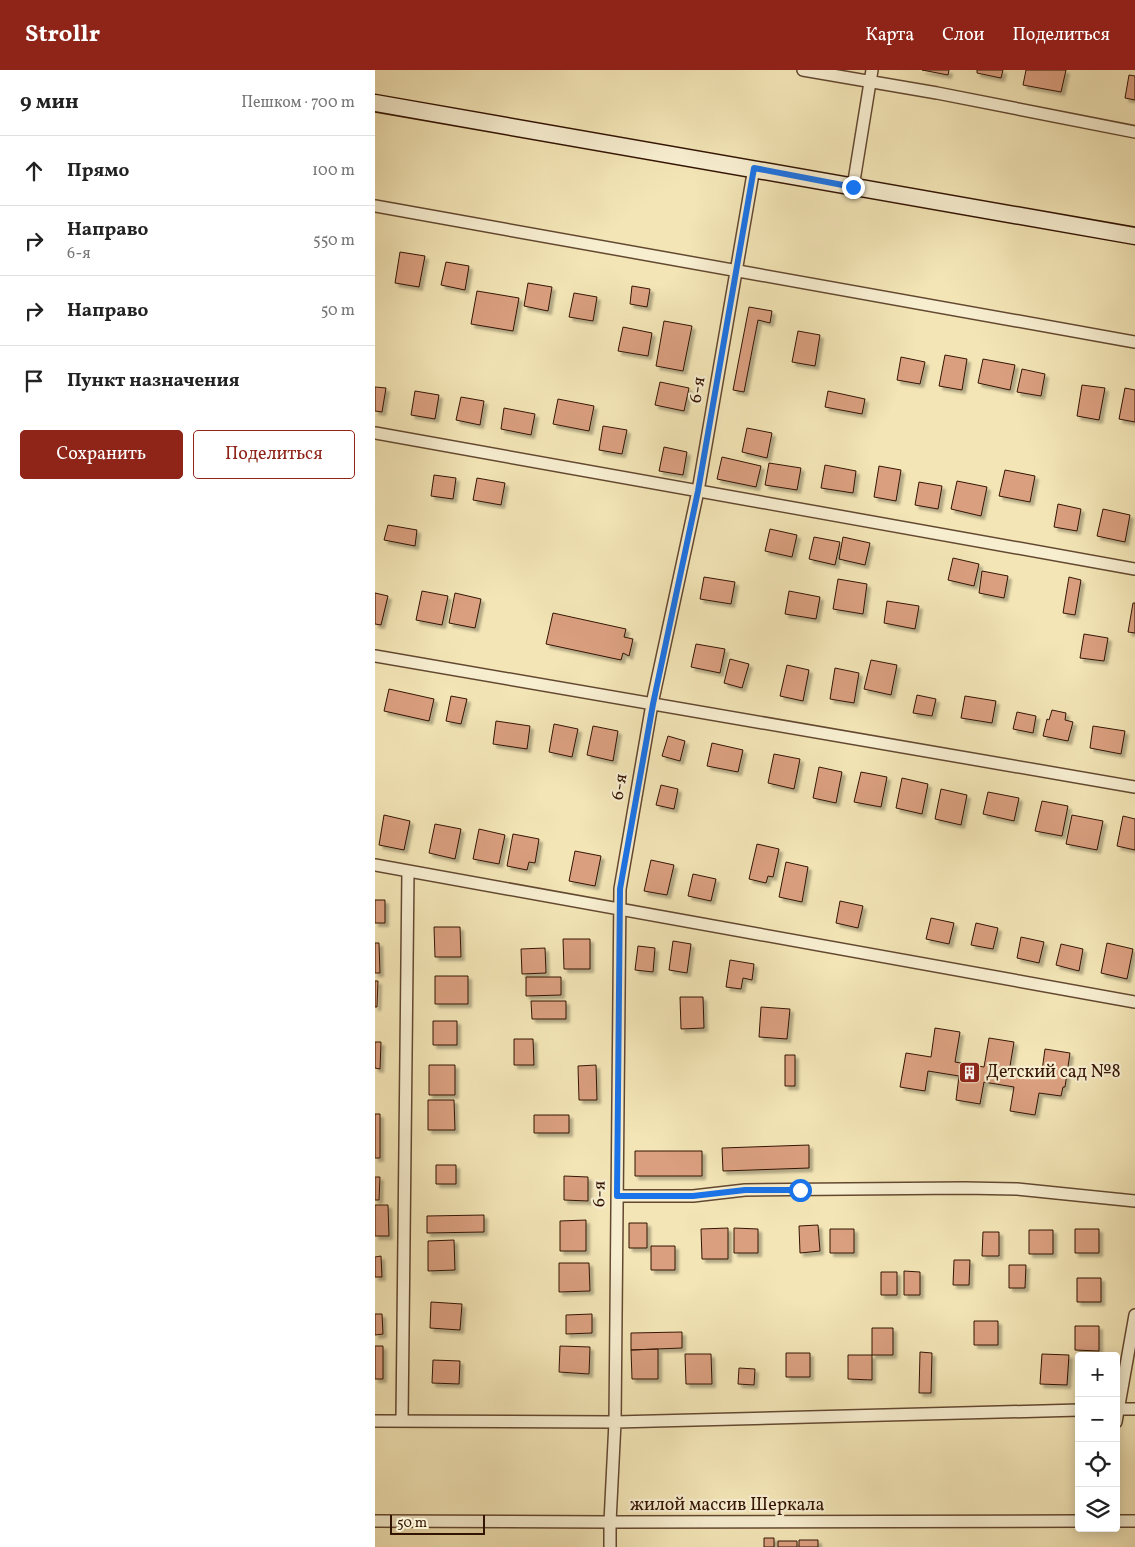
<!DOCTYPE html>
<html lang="ru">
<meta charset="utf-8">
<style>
body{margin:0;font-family:Vollkorn,serif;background:#f2f2f2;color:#222}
.controls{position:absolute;right:15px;bottom:15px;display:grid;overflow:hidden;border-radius:5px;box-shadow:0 2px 12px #0003}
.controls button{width:45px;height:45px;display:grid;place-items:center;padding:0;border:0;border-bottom:1px solid #e0e0e0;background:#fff;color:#222;font:25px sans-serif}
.scale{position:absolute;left:15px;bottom:12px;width:95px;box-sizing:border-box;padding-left:5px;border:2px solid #331403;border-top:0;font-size:14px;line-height:18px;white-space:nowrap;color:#331403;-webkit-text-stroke:4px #f7eed0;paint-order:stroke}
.stop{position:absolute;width:15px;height:15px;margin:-11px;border:4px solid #1a73e8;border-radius:50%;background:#fff}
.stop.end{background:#1a73e8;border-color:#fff;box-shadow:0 1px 5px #0008}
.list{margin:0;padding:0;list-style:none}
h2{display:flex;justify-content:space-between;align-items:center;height:65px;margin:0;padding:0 20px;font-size:21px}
h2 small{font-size:16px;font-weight:400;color:#767676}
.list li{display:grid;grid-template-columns:32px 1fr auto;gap:15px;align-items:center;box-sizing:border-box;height:70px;padding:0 20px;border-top:1px solid #e0e0e0}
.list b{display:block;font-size:19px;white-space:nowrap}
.list p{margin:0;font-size:16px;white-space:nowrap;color:#767676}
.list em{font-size:16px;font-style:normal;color:#767676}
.actions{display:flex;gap:10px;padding:15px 20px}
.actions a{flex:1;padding:11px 0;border:1px solid #8f2418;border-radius:5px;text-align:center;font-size:18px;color:#8f2418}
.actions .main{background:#8f2418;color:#fff}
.icon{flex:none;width:28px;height:28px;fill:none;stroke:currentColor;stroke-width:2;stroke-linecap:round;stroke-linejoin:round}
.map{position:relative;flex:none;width:760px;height:1477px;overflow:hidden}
header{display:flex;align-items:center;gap:30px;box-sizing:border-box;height:70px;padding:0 25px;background:#8f2418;color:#fff}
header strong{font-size:24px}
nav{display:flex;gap:28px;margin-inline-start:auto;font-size:18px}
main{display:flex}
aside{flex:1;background:#fff}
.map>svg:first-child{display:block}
.building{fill:#da9f7f;stroke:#331403;filter:url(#shadow)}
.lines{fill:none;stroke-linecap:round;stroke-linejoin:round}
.street-casing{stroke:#634830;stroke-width:14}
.secondary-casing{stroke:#331403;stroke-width:19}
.street{stroke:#f7eed0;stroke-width:11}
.secondary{stroke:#f7eed0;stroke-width:16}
.route{stroke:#1a73e8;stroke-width:6}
.labels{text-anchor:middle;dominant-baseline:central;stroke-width:4.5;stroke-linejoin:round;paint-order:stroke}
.street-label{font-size:18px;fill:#331403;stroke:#f7eed0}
.poi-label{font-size:18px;fill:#331403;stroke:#f7eed0;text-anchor:start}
</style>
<header>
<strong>Strollr</strong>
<nav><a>Карта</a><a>Слои</a><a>Поделиться</a></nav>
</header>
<main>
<aside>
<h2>9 мин<small>Пешком · 700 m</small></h2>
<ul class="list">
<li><svg class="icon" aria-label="ahead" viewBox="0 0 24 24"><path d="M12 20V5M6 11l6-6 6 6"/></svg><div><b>Прямо</b></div><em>100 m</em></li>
<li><svg class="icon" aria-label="right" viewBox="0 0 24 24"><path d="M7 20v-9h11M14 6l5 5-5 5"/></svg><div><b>Направо</b><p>6-я</p></div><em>550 m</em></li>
<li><svg class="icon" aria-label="right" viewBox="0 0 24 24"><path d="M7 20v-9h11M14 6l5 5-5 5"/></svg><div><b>Направо</b></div><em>50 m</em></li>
<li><svg class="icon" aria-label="arrive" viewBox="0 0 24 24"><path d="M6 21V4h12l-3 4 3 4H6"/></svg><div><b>Пункт назначения</b></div></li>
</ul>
<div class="actions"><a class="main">Сохранить</a><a>Поделиться</a></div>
</aside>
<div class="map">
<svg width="760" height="1477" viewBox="0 0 760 1477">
<defs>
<filter id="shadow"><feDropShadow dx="3.5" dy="3.5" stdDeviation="1" flood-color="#0004"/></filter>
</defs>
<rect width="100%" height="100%" fill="#f3e5b6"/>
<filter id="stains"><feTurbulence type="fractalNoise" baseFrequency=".004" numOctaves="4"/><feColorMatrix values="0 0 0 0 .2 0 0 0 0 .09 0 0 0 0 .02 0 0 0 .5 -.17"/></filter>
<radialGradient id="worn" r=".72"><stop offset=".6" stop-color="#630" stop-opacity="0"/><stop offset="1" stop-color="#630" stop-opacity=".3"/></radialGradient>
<path class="building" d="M547 0H574L573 5Z
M602 0H628L626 8 602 3Z
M651 0H691L686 22 648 15Z
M754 5 760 6V30L750 28Z
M25 182 50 186 44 217 20 213Z
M71 192 94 196 90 220 66 215Z
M153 213 177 217 173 241 149 236Z
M257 216 275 219 272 237 255 234Z
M102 221 144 228 138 261 96 254Z
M199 223 222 227 218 251 194 247Z
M374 237 397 241 395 253 383 250 369 322 358 320Z
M289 251 317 256 308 301 281 296Z
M248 257 277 263 273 286 243 281Z
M423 261 445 265 440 296 417 292Z
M570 285 592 289 587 320 564 316Z
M526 287 550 292 545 314 522 310Z
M608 289 640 295 635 320 603 313Z
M647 299 670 304 666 326 642 322Z
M285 312 314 318 309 341 280 335Z
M707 315 730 318 724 350 702 346Z
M0 317 11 318 7 342 0 341Z
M750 318 760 320V352L744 349Z
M40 321 64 325 60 349 36 345Z
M453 321 490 329 487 344 450 337Z
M86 327 109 331 105 355 81 350Z
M183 329 219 336 214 361 178 354Z
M129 338 160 344 156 365 126 359Z
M228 356 252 360 247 384 224 380Z
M372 358 397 363 392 388 367 382Z
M289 377 312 382 308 405 284 401Z
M347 387 386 396 381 417 342 409Z
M394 393 426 398 422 420 390 415Z
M450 395 481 401 478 423 446 418Z
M504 396 526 400 521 431 499 427Z
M630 400 660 406 655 432 624 426Z
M59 405 81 408 78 429 56 426Z
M102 408 130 413 126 435 98 430Z
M582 411 612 417 606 446 576 439Z
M544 412 567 416 563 439 540 435Z
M683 434 706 439 702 461 679 457Z
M728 439 755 445 750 472 722 466Z
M13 455 42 460 40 476 9 470Z
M395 459 422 465 417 487 390 481Z
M439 467 465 472 460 495 434 489Z
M468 467 495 473 490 495 464 489Z
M578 488 604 494 599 516 573 510Z
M607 501 633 506 629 528 604 523Z
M329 507 360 512 356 534 325 529Z
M694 507 706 510 700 545 688 543Z
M463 509 492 514 488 544 458 539Z
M47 521 73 526 67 555 41 550Z
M414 521 445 527 441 549 410 544Z
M0 523 13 526 6 555 0 554Z
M80 523 106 529 100 558 74 553Z
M512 531 544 536 540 559 509 553Z
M758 533H760V563L753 562Z
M178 543 251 559 249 567 258 569 254 586 248 583 246 590 171 574Z
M709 564 733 568 729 591 705 588Z
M321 574 350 579 345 603 316 597Z
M355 589 374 594 367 618 349 613Z
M496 590 522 595 516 625 489 619Z
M412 595 434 600 428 631 405 626Z
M460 598 484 603 479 633 455 629Z
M14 619 59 629 54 651 9 641Z
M542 625 561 629 557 646 538 643Z
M76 626 92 629 86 654 71 651Z
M590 626 621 631 617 653 586 648Z
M677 640 691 643 690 650 698 652 693 671 668 666 672 649 674 650Z
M642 642 661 646 658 663 638 659Z
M121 651 155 656 152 679 118 674Z
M179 654 203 659 197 687 174 682Z
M218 656 243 661 238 691 212 685Z
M718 656 750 661 746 684 715 678Z
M293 666 310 671 305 691 287 686Z
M337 673 368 680 363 702 332 696Z
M399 684 425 689 419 719 393 713Z
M444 697 467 702 461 733 438 728Z
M486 702 512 707 506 737 479 732Z
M527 708 553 714 547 744 521 738Z
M286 715 303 719 299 739 281 735Z
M566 719 592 725 586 755 560 749Z
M613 722 644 728 639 751 608 744Z
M667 731 693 736 687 766 660 761Z
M9 745 35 751 29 780 4 775Z
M697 745 728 751 722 780 691 774Z
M748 746 760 749V780L742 776Z
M60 754 86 759 80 789 54 783Z
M104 759 130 765 124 794 98 789Z
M138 764 164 769 160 793 154 792 152 800 132 796Z
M382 774 404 779 398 807 393 806 391 813 374 809Z
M200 781 226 786 220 816 194 811Z
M276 790 299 795 292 825 269 821Z
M411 792 433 797 427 832 404 827Z
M318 804 341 809 336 831 313 826Z
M0 830H10V853H0Z
M465 831 488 836 483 858 461 853Z
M556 848 579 853 574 874 551 869Z
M601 853 623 858 618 879 596 875Z
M59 857H85L86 887H60Z
M646 867 669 872 664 893 642 888Z
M188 869H215V899H189Z
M298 871 316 874 312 903 294 900Z
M0 873H4L5 903H0Z
M732 873 758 879 752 909 726 903Z
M686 874 708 879 704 901 681 895Z
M263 876 280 878 278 902 260 900Z
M170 878 171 903 147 904 146 879Z
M355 890 379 894 377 910 368 908 366 919 351 917Z
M60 906H93V934H60Z
M151 907H186V925L151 926Z
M0 911H3L2 937H0Z
M305 927H328L329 958 306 959Z
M156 931H191V949H157Z
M386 937 415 939 412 969 384 967Z
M58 951H82V975H58Z
M560 958 585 962 580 992 609 997 614 968 639 972 634 1002 666 1008 670 979 695 983 690 1017H688L686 1026 664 1023 660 1045 635 1041 639 1017 609 1012 605 1034 581 1030 584 1006 553 1001 550 1021 525 1017 531 983 556 987Z
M139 969H158L159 995H139Z
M0 972H6L5 999 0 998Z
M410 985H420V1016H410Z
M54 995H80V1025H54Z
M221 995 222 1030H204L203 996Z
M53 1030H79L80 1060H53Z
M0 1044H5V1088H0Z
M159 1045H194V1063H159Z
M434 1075V1098L348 1101 347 1078Z
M260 1081H327V1106H260Z
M61 1095H81V1114H61Z
M189 1106 213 1107V1131L189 1130Z
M0 1107H5L4 1130H0Z
M0 1135H13L14 1166H0Z
M109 1145V1162L52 1163V1146Z
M211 1150V1181H185V1151Z
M254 1153H272V1178H254Z
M443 1155 445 1181 425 1183 424 1156Z
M353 1158V1189H327L326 1159Z
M359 1158 383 1159V1183H359Z
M455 1159H479V1183H455Z
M700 1159H724V1183H700Z
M654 1160H678V1184H654Z
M608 1162H624V1186H607Z
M79 1170 80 1200 53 1201V1171Z
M276 1176H300V1200H276Z
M6 1186 7 1207H0V1187Z
M579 1190H595L594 1215H578Z
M184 1193H214L215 1221 184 1222Z
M634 1195H651L650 1218H634Z
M529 1201 545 1202V1225H529Z
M506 1202H522V1225H506Z
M702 1208H726V1232H702Z
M56 1232 87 1234 85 1260 55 1258Z
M0 1244H7L8 1264 0 1265Z
M217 1244V1263L191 1264V1245Z
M599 1251H623V1275H599Z
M700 1256H724V1281L700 1280Z
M497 1258H518V1285H497Z
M307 1262V1278L256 1280V1263Z
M0 1276H8V1309H0Z
M185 1276 215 1277 214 1304 184 1302Z
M283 1279V1309H257L256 1280Z
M545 1282 557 1283 556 1323H544Z
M411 1283H435V1307H411Z
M310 1284H336L337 1314H311Z
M667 1284 694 1285 692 1315 665 1314Z
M473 1285H497V1310L473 1309Z
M58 1290 85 1291 84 1314 57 1313Z
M364 1298 380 1299 379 1315 363 1314Z
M389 1468H399V1477H389Z
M424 1470H443V1477H424Z
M403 1471H422V1477H403Z"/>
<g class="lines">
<defs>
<path id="street" d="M428 0 562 23 760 62
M478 117 497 0
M0 136 760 272
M0 363 760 499
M0 586 760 717
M0 795 760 932
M242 1126H318L370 1120 589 1118 642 1119 760 1131
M741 1339H760
M27 1350 33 801
M0 1351 240 1352 704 1340
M741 1352 760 1245
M0 1451 235 1452 704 1451
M741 1451H760
M235 1477V1452L240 1352 245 819 277 634 323 421 379 98"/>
<path id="secondary" d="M0 33 760 166"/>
</defs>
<use href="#street" class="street-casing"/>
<use href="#secondary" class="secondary-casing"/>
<use href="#street" class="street"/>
<use href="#secondary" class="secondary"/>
</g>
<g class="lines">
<path class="route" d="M425 1120H370L318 1126H242L245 819 278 634 323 421 379 98 478 117"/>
</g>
<defs>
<symbol id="building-square" viewBox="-11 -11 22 22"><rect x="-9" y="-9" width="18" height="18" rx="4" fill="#8f2418" stroke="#f7eed0"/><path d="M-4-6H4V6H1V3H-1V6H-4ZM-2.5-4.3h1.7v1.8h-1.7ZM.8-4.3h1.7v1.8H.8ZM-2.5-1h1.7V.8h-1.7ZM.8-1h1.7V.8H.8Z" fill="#fff"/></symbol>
</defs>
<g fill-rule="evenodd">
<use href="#building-square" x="582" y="990" width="25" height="25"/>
</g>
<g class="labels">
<g class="street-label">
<text transform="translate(323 320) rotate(-80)">6-я</text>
<text transform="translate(245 717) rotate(-80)">6-я</text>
<text transform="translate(225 1124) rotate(-89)">6-я</text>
<text x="352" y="1435">жилой массив Шеркала</text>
</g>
<g class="poi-label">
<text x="611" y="1002">Детский сад №8</text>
</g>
</g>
<rect width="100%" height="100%" filter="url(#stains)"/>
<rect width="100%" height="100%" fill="url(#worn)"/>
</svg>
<div class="controls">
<button>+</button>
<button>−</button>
<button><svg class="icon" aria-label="locate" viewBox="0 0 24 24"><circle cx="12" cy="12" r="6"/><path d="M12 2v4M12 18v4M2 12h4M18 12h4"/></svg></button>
<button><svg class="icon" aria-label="layers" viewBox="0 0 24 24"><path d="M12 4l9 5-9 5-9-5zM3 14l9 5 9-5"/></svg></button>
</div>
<div class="scale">50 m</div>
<div class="stop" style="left:425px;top:1120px"></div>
<div class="stop end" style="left:478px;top:117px"></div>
</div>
</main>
